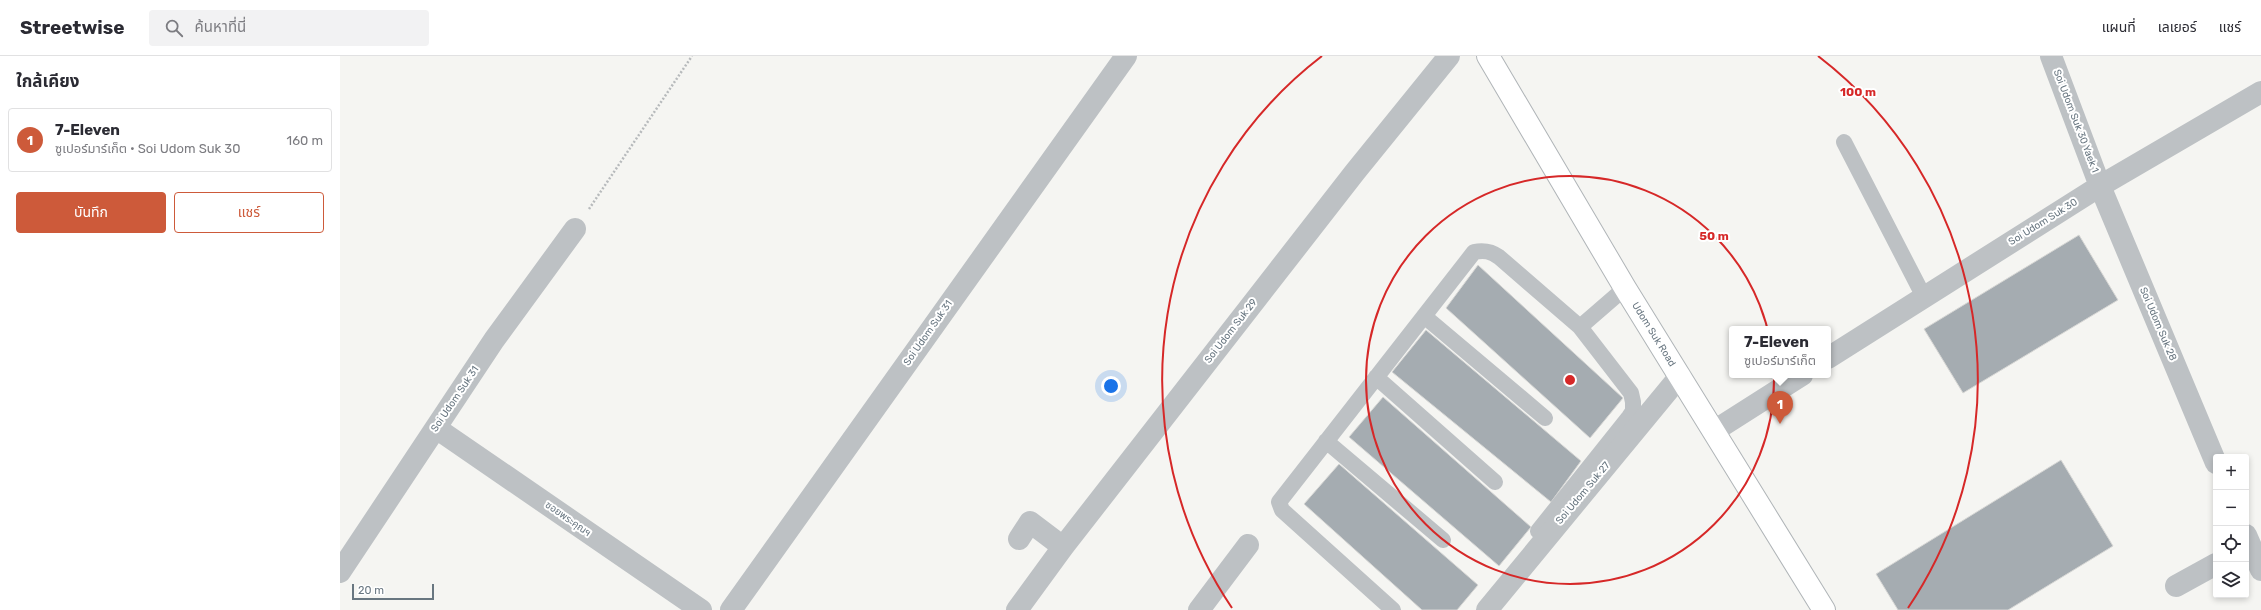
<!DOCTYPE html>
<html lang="th">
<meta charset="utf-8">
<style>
body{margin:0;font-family:Rubik,"Noto Sans Thai",sans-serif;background:#f2f2f3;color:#2b2b33}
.controls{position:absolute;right:12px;bottom:12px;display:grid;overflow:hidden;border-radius:4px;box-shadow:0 2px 6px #0003}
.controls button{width:36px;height:36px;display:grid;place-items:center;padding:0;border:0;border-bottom:1px solid #e1e1e2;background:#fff;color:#2b2b33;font:20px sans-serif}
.scale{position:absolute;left:12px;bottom:10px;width:82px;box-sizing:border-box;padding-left:4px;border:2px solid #687680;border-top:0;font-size:11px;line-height:14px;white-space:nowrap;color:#687680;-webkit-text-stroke:3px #fff;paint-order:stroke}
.you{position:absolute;left:771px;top:330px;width:14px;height:14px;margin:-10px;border:3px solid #fff;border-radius:50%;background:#1a73e8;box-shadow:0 0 0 6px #1a73e833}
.badge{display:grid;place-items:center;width:26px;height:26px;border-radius:50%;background:#cd5a3a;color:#fff;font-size:13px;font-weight:700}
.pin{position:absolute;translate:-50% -33px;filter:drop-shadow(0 1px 2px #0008)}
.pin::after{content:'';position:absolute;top:21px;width:14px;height:12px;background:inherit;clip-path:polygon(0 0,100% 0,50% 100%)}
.popup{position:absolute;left:1389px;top:270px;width:102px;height:52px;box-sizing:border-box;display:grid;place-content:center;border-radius:4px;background:#fff;filter:drop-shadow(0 1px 3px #0005);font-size:13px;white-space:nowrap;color:#7c7c81}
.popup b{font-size:15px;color:#2b2b33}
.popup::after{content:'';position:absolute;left:50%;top:100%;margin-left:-8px;border:8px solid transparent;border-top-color:#fff}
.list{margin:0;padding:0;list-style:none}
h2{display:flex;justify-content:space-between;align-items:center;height:52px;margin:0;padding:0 16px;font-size:17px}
h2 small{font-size:13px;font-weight:400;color:#7c7c81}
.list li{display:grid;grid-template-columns:26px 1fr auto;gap:12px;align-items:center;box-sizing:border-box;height:64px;margin:0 8px 8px;padding:0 8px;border:1px solid #e1e1e2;border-radius:4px}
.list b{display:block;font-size:15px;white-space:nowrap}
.list p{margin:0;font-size:13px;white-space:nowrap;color:#7c7c81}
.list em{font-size:13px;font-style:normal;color:#7c7c81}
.actions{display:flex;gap:8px;padding:12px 16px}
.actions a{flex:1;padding:9px 0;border:1px solid #cd5a3a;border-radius:4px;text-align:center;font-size:14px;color:#cd5a3a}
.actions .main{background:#cd5a3a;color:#fff}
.icon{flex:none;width:22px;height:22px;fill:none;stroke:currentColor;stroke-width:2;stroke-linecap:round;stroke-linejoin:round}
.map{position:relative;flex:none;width:1921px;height:554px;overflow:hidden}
header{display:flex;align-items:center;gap:24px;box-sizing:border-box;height:56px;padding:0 20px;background:#fff;border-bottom:1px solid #e1e1e2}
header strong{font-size:19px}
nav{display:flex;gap:22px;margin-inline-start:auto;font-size:14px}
.search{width:280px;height:36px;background:#f2f2f3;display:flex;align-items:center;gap:10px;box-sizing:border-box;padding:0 14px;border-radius:4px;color:#7c7c81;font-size:15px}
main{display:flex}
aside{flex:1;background:#fff}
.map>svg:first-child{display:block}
.building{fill:#a5acb1;stroke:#d7d7d5}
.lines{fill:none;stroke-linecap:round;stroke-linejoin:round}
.secondary-casing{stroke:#b0b5b8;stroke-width:24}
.path{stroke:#b7babc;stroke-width:2.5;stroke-dasharray:2 2;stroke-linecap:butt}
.service{stroke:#bdc1c4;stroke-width:16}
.minor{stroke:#bdc1c4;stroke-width:22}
.secondary{stroke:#fff;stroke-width:22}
.ring{fill:none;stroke:#d62828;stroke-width:2}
.labels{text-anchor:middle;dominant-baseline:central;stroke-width:4;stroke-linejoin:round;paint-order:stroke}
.street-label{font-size:10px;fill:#687680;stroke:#fff}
.centre{fill:#d62828;stroke:#fff;stroke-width:2}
.ring-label{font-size:12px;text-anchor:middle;font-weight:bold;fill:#d62828;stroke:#fff;stroke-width:4;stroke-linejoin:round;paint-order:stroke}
</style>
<header>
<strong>Streetwise</strong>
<div class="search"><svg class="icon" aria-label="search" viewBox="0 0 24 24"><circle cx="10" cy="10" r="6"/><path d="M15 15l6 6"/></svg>ค้นหาที่นี่</div>
<nav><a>แผนที่</a><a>เลเยอร์</a><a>แชร์</a></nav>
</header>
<main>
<aside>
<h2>ใกล้เคียง<small></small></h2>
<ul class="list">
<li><span class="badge">1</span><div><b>7-Eleven</b><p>ซูเปอร์มาร์เก็ต · Soi Udom Suk 30</p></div><em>160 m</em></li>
</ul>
<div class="actions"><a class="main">บันทึก</a><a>แชร์</a></div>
</aside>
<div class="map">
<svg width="1921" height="554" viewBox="0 0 1921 554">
<rect width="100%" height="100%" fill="#f5f5f2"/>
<path class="building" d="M1739 179 1778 244 1623 337 1584 273Z
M1138 209 1283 342 1250 382 1106 252Z
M1086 274 1241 405 1211 446 1052 316Z
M1043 341 1191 471 1159 510 1009 381Z
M1721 404 1773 490 1668 554H1558L1536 518Z
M999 408 1138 529 1117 554H1082L964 448Z"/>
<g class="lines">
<defs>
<g id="secondary">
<path id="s1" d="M1148 0 1285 232 1484 554"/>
</g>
</defs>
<use href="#secondary" class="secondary-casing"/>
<path class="path" d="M249 153 352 0"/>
<path class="service" d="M1504 86 1584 241
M1084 260 1205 362
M1240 271 1285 232
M1036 321 1155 426
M986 385 1103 484
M1053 554 942 454 939 446 1134 196C1144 194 1151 195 1159 201L1240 271 1291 337 1293 346V355L1289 361 1198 475"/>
<path class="minor" d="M1711 0 1760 130 1876 407
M1488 302 1760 130 1921 36
M96 372 361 554
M1374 375 1462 319
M1906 479 1921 514
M679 483 690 466 723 491
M0 516 154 284 235 173
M1836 530 1876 508
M391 554 786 0
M677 554 723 491 1015 116 1109 0
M859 554 908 489
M1147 554 1340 320"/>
<use href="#secondary" class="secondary"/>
</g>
<g class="ring">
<circle cx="1230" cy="324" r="204"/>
<path d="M892 552A408 408 0 0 1 982 0M1478 0A408 408 0 0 1 1568 552"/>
</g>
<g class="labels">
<g class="street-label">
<text transform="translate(1736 65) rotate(69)">Soi Udom Suk 30 Yaek 1</text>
<text transform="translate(1703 166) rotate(-32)">Soi Udom Suk 30</text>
<text transform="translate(1818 268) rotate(67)">Soi Udom Suk 28</text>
<text transform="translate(891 275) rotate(-52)">Soi Udom Suk 29</text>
<text transform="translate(588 277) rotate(-55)">Soi Udom Suk 31</text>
<text stroke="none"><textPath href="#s1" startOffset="324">Udom Suk Road</textPath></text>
<text transform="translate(115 343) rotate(-56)">Soi Udom Suk 31</text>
<text transform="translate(1243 437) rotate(-50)">Soi Udom Suk 27</text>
<text transform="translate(228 463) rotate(35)">ซอยพระคุณฯ</text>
</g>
</g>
<circle cx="1230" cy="324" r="6" class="centre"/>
<g class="ring-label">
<text x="1518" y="40">100 m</text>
<text x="1374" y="184">50 m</text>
</g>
</svg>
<div class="controls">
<button>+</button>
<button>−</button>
<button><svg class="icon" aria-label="locate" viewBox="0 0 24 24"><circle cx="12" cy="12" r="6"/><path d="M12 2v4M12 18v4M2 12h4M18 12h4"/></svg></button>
<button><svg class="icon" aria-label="layers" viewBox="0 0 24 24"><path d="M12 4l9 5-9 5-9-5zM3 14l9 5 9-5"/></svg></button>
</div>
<div class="scale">20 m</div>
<div class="you"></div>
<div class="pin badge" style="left:1440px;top:368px">1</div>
<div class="popup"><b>7-Eleven</b>ซูเปอร์มาร์เก็ต</div>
</div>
</main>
